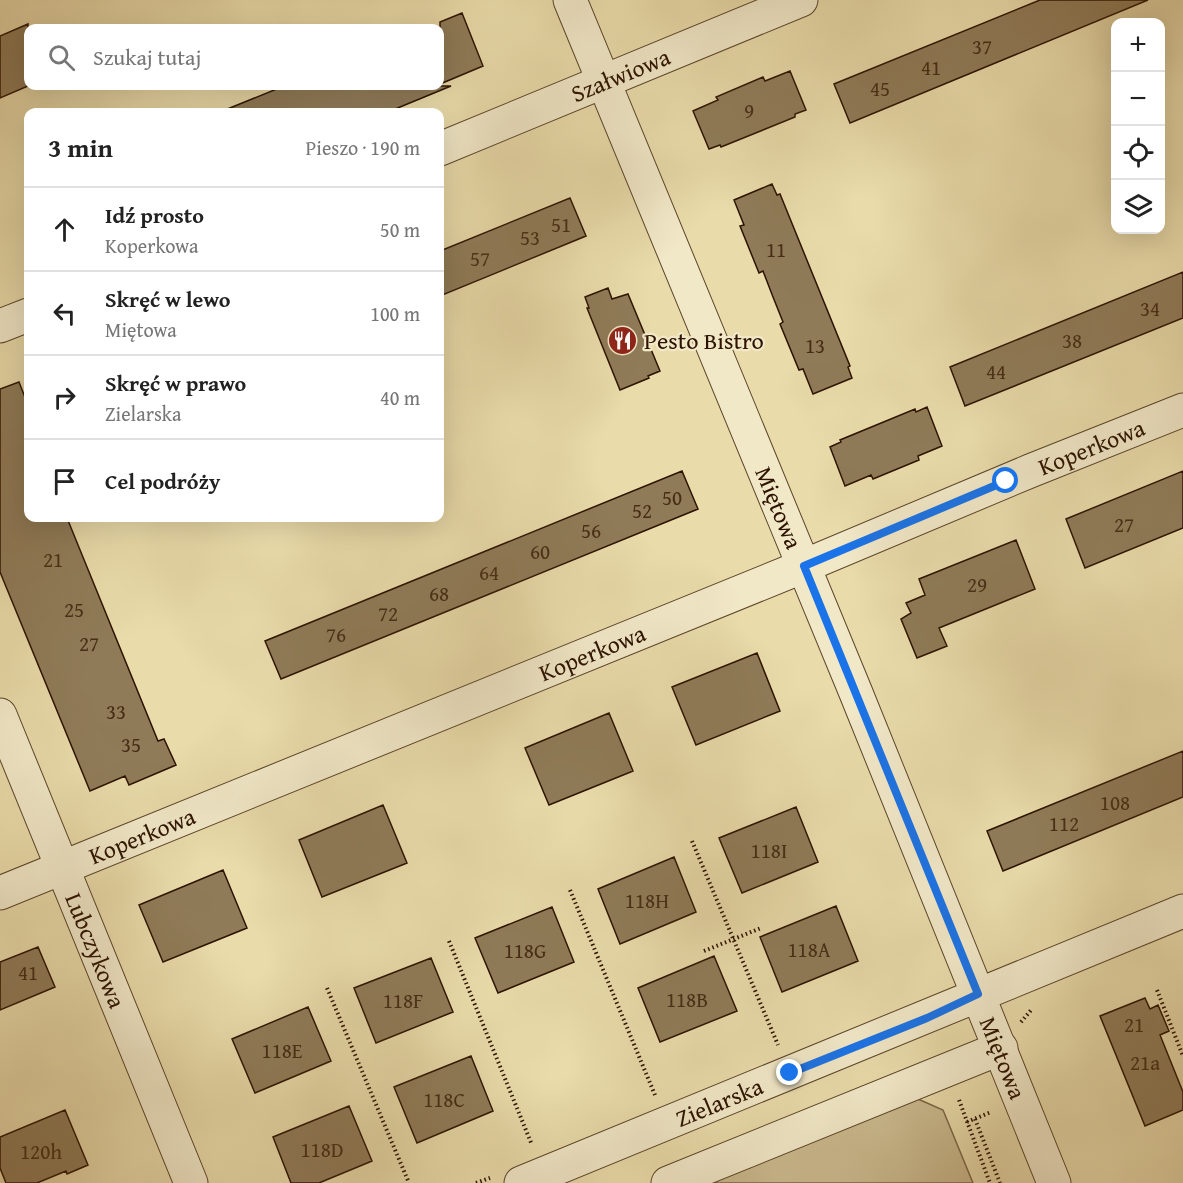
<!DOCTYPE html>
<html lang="pl">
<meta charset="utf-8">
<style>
body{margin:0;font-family:"Gentium Book Plus",serif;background:#f6f6f6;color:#222}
.controls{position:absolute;right:18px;top:18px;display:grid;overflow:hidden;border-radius:12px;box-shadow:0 6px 24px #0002}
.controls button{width:54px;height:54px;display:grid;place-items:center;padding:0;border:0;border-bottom:2px solid #e0e0e0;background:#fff;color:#222;font:30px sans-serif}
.stop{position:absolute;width:18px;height:18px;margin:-14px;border:4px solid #1a73e8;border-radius:50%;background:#fff}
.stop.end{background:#1a73e8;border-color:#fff;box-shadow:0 2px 6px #0008}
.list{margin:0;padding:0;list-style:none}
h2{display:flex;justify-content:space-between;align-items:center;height:78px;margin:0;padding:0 24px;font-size:26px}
h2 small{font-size:20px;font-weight:400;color:#767676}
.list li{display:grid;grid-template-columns:39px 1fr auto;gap:18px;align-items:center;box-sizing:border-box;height:84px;padding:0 24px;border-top:2px solid #e0e0e0}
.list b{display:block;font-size:22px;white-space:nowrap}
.list p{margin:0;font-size:20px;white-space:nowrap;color:#767676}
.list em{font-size:20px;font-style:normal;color:#767676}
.icon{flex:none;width:33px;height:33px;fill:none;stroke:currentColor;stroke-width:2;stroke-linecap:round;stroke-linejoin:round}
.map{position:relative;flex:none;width:1183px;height:1183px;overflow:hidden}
.search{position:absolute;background:#fff;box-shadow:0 6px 24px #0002;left:24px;top:24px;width:420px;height:66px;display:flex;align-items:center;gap:15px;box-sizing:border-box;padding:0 21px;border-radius:12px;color:#767676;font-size:22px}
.panel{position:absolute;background:#fff;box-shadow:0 6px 24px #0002;left:24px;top:108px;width:420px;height:414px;border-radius:12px}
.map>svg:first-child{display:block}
.green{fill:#c9b98d;stroke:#7b6646;stroke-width:1.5}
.building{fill:#8f7b58;stroke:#2d1300;stroke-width:1.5}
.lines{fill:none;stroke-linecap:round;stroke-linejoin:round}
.minor-casing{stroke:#5c452a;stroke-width:35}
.path{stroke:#2d1300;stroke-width:4;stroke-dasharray:1.5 3;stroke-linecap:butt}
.minor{stroke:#f1e8c8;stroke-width:33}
.route{stroke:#1a73e8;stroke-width:8}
.labels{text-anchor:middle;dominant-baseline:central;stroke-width:4.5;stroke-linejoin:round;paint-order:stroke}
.number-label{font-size:21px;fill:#462d16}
.street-label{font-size:24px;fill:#2d1300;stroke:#f1e8c8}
.poi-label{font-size:24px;fill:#2d1300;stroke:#f1e8c8;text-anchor:start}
</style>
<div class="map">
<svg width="1183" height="1183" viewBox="0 0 1183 1183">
<rect width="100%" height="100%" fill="#e9dbaa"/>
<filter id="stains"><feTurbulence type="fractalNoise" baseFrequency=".00333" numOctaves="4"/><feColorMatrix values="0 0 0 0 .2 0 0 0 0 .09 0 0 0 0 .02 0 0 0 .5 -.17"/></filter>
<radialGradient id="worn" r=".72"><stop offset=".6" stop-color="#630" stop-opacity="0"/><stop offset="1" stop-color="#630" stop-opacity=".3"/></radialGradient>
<path class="green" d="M918 1099 943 1110 973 1183H709Z"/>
<path class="building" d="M1040 0H1148L850 123 834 84Z
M462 13 483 66 440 84V22Z
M28 24V86L0 98V36Z
M790 71 806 110 795 114V117L721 147 720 145 709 149 693 111 718 100 716 97 763 77 765 81Z
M284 86H451L388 112H220Z
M772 184 777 195 780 194 850 366 848 367 852 378 813 394 803 369 799 370 780 324 783 322 773 297 763 271 759 273 740 226 744 225 734 200Z
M570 198 586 236 440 296V251Z
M1183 272V318L965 406 950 367Z
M608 288 612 299 628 294 660 371 648 376 649 378 620 390 587 308H589L585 297Z
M19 382 28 405V518H67L158 741 164 739 176 765 129 785 125 776 90 791 0 572V389Z
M927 407 942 446 918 456 919 460 873 479 871 475 845 486 830 447 841 442 840 440 915 409 916 412Z
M682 471 698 509 281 679 265 641Z
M1183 471V528L1085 568 1066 519Z
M1016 540 1035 589 939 628 947 646 917 658 901 619 911 613 906 603 925 595 919 579Z
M757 653 780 711 696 745 672 687Z
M609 713 633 771 549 805 525 748Z
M1183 751V797L1003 871 987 831Z
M383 805 407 863 322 897 299 840Z
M796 807 818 862 742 893 719 838Z
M674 857 696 912 620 944 598 889Z
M223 870 247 928 163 962 139 905Z
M836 906 858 961 782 992 760 937Z
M552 907 574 962 498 993 475 938Z
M38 947 55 987 0 1010V962Z
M714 956 737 1011 660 1042 638 988Z
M431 958 453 1012 376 1043 354 988Z
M1145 998 1150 1009 1158 1005 1169 1031 1160 1035 1183 1092V1110L1145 1126 1100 1016Z
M308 1007 331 1061 255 1093 232 1039Z
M471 1056 493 1111 417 1143 394 1087Z
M349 1106 372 1161 319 1183H291L273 1137Z
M65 1110 88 1165 67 1174 66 1171 37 1183H6L0 1168V1137Z"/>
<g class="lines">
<defs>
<g id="minor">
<path id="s1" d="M570 0 856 693 1054 1183"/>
<path id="s2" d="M440 149 801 0"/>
<path d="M0 326 28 315"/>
<path id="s3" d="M0 715 191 1183"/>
<path id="s4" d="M0 893 804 566 1030 471 1183 410"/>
<path id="s5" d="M521 1183 1183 911"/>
<path d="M668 1183 1001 1048"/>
</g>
</defs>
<use href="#minor" class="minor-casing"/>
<path class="path" d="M692 841 778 1045
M570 890 655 1095
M449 941 532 1145
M704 951 761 928
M327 988 409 1183
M1157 990 1183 1056
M1021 1022 1032 1009
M959 1100 990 1183
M975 1119 1000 1183
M967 1122 991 1112
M476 1183 490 1178"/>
<use href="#minor" class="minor"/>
</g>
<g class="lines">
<path class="route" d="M790 1073 927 1018 978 994 804 566 1006 481"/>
</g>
<defs>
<symbol id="restaurant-disc" viewBox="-11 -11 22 22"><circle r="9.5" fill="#8f2418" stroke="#f1e8c8"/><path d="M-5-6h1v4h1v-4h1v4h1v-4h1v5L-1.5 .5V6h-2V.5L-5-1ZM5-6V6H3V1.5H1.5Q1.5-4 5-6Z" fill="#fff"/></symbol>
</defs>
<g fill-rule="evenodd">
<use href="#restaurant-disc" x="606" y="324" width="33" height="33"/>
</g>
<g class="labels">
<g class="number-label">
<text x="982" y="46">37</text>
<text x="931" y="67">41</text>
<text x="880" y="88">45</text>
<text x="749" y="110">9</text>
<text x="561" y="224">51</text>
<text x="530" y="237">53</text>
<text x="776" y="249">11</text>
<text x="480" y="258">57</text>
<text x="1150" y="308">34</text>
<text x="1072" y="340">38</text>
<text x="815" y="345">13</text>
<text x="996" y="371">44</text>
<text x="672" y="497">50</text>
<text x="642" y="510">52</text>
<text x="1124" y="524">27</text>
<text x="591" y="530">56</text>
<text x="540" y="551">60</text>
<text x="53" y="559">21</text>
<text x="489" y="572">64</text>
<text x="977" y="584">29</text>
<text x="439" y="593">68</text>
<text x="74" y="609">25</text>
<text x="388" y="613">72</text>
<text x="336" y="634">76</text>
<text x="89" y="643">27</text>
<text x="116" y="711">33</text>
<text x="131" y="744">35</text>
<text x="1115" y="802">108</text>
<text x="1064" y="823">112</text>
<text x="769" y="850">118I</text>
<text x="647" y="900">118H</text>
<text x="809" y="949">118A</text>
<text x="525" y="950">118G</text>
<text x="28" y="972">41</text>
<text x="687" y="999">118B</text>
<text x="403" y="1000">118F</text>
<text x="1134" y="1024">21</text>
<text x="282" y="1050">118E</text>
<text x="1145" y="1062">21a</text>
<text x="444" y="1099">118C</text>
<text x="322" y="1149">118D</text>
<text x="41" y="1151">120h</text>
</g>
<g class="street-label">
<text stroke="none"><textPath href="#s2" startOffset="195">Szałwiowa</textPath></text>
<text stroke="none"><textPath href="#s4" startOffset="1179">Koperkowa</textPath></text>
<text stroke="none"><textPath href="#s1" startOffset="549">Miętowa</textPath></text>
<text stroke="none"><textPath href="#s4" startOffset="639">Koperkowa</textPath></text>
<text stroke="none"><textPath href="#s4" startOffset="153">Koperkowa</textPath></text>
<text stroke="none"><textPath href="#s3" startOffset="254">Lubczykowa</textPath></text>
<text stroke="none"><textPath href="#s1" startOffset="1143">Miętowa</textPath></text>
<text stroke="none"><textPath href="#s5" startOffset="214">Zielarska</textPath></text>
</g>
<g class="poi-label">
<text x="644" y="340">Pesto Bistro</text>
</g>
</g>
<rect width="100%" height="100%" filter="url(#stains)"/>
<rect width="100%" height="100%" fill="url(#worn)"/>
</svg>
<div class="controls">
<button>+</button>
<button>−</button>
<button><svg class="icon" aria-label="locate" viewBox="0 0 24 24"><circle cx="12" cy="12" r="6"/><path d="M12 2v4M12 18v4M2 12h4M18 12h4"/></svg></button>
<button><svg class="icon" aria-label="layers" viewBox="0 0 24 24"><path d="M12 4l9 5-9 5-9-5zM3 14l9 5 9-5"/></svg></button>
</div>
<div class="stop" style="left:1006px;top:481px"></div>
<div class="stop end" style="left:790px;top:1073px"></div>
<div class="search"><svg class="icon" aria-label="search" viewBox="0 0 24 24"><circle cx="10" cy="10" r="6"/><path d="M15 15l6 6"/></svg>Szukaj tutaj</div>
<section class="panel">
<h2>3 min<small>Pieszo · 190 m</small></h2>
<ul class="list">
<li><svg class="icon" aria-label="ahead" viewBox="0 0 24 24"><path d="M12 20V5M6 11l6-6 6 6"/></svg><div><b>Idź prosto</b><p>Koperkowa</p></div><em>50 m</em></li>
<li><svg class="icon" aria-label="left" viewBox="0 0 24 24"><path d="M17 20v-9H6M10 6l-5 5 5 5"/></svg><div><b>Skręć w lewo</b><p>Miętowa</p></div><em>100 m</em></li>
<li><svg class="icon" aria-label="right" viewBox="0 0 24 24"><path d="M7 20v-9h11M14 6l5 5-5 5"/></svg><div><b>Skręć w prawo</b><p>Zielarska</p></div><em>40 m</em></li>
<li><svg class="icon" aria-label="arrive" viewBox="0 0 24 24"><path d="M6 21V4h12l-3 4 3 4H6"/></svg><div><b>Cel podróży</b></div></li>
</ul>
</section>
</div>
